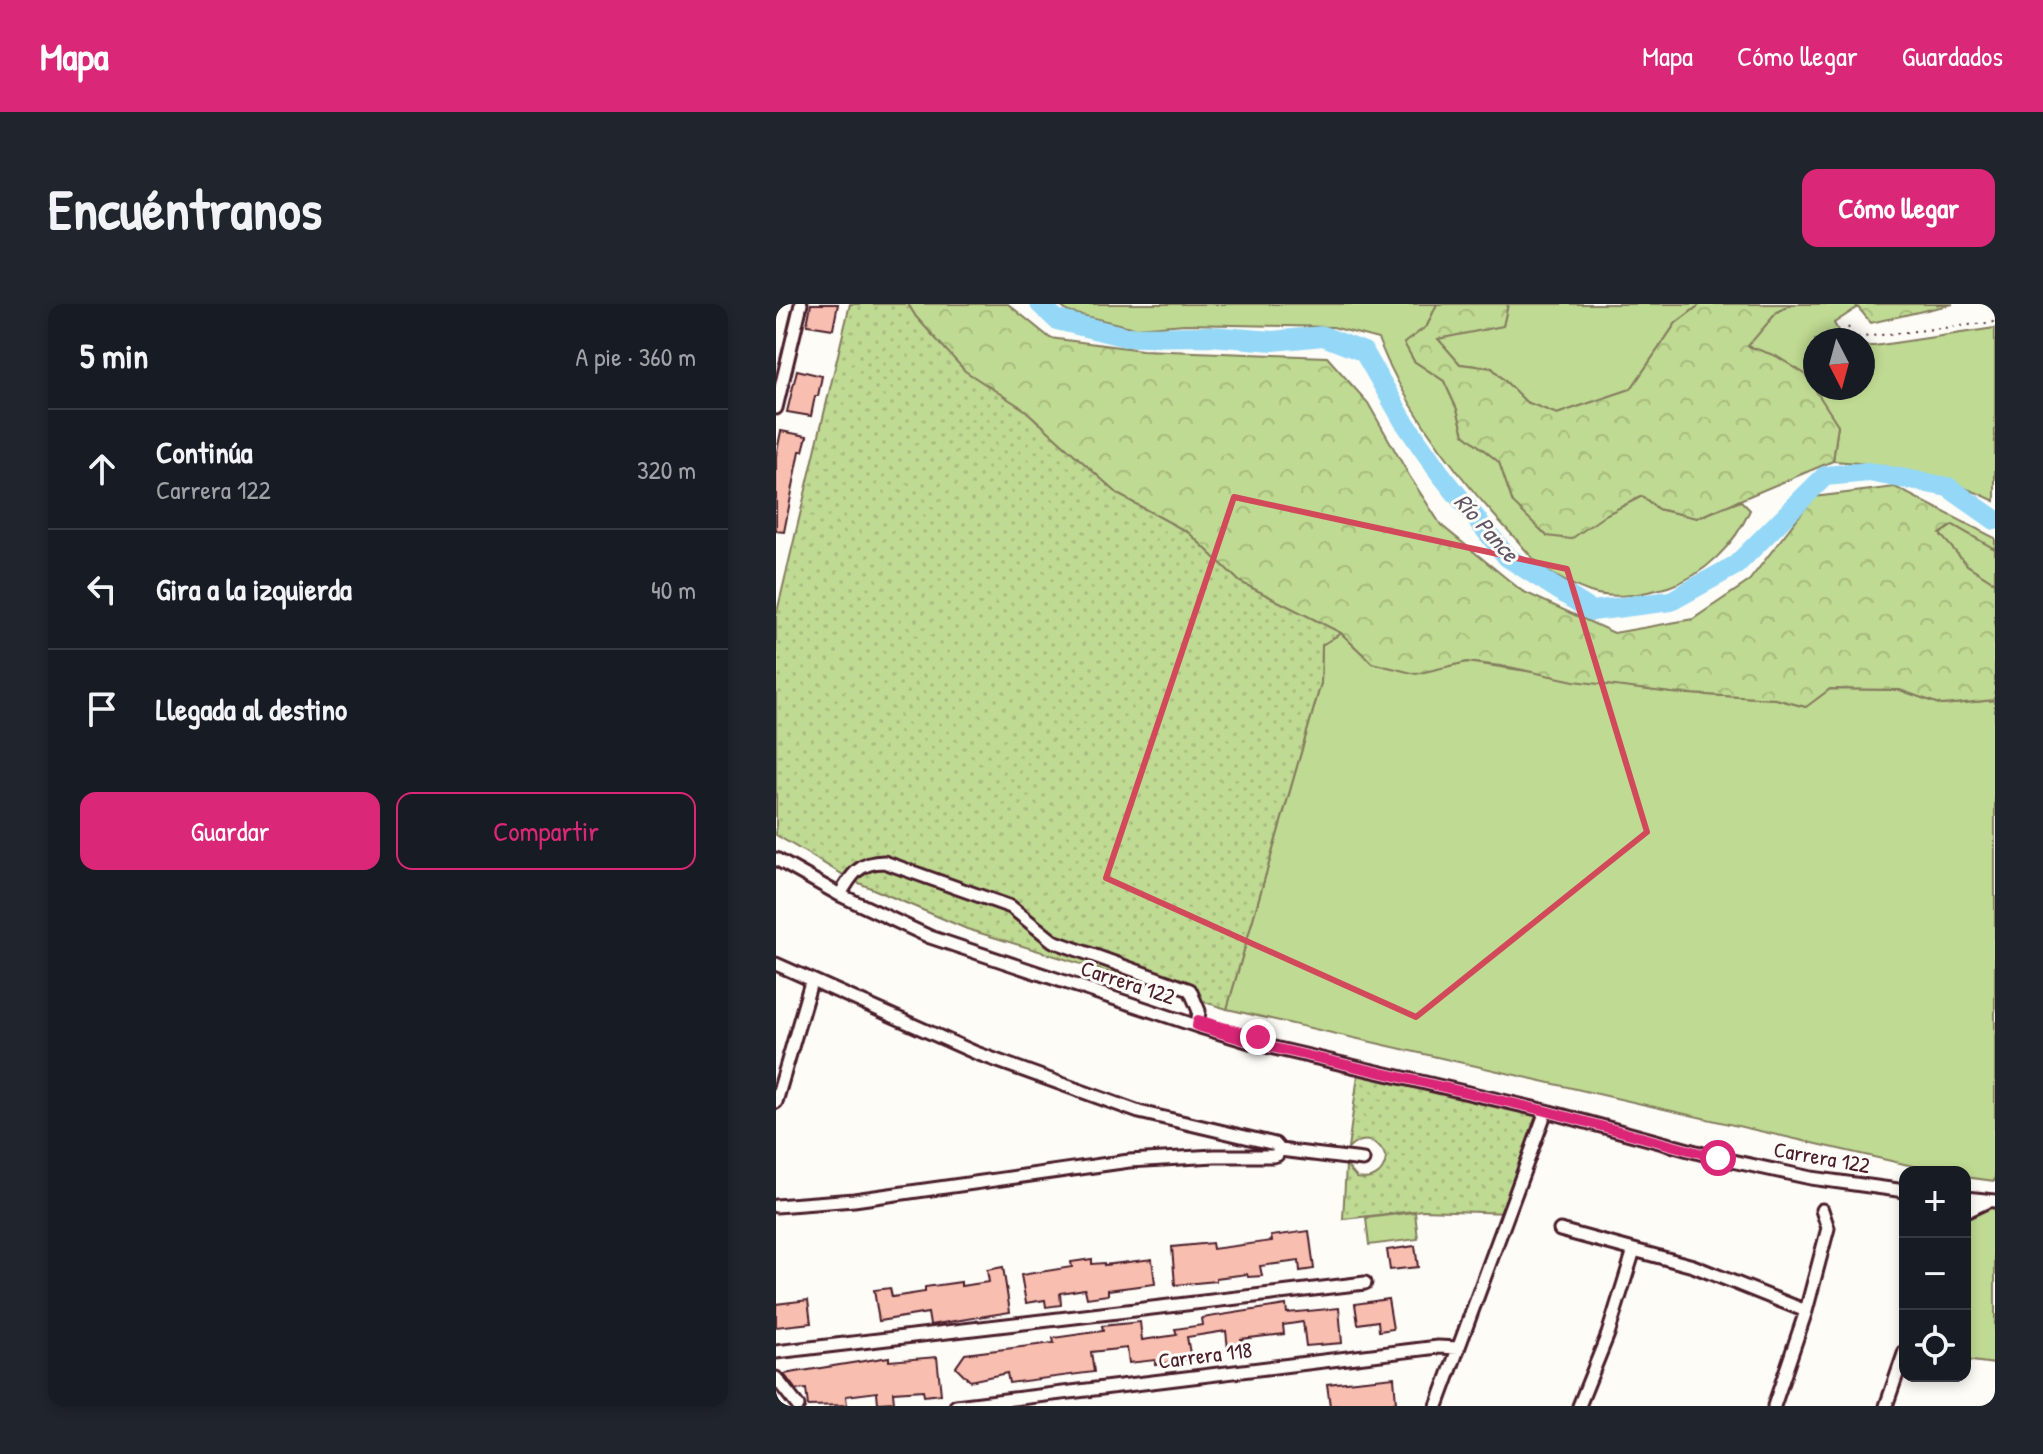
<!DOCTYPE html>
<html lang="es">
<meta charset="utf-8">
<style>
body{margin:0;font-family:"Patrick Hand",sans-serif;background:#20242c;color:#f1f3f6}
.controls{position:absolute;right:24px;bottom:24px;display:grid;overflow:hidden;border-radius:16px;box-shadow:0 4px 12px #0003}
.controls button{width:72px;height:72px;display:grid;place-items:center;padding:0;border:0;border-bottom:2px solid #363941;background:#171b24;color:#f1f3f6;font:40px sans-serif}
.compass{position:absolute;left:1027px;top:24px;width:72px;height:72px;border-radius:50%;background:#171b24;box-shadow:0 4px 12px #0003;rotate:174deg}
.stop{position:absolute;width:24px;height:24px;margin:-18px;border:6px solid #db2777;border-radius:50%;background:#fff}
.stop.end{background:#db2777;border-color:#fff;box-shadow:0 2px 8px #0008}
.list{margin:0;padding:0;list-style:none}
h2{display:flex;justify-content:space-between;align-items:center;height:104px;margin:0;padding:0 32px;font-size:34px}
h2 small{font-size:26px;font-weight:400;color:#9ea1a6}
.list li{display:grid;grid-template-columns:52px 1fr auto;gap:24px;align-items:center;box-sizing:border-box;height:120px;padding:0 32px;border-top:2px solid #363941}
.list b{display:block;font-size:30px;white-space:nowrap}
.list p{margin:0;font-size:26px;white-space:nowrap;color:#9ea1a6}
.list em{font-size:26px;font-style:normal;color:#9ea1a6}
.actions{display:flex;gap:16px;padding:24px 32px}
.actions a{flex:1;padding:18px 0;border:2px solid #db2777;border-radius:16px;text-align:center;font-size:28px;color:#db2777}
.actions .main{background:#db2777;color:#fff}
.icon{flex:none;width:44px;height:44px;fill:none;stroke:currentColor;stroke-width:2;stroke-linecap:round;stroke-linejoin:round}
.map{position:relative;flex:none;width:1219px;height:1102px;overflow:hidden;border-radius:16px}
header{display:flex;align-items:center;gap:48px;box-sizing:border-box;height:112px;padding:0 40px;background:#db2777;color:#fff}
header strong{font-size:38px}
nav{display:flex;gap:44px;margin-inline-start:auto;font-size:28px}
.intro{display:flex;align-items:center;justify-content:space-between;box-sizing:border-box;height:192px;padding:0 48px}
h1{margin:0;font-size:56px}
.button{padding:20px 36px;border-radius:16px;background:#db2777;color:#fff;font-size:28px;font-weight:700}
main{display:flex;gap:48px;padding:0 48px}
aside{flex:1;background:#171b24;border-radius:16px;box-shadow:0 4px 12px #0003}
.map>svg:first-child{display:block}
.grass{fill:#bfda92;stroke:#847c5e;stroke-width:2}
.forest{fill:url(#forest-crowns);stroke:#847c5e;stroke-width:2}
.park{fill:url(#park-dots);stroke:#847c5e;stroke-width:2}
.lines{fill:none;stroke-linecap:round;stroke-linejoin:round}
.river{stroke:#94d7f6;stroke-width:20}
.building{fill:#f8bfb0;stroke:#4a1f2b;stroke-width:2}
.minor-casing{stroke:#4a1f2b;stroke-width:17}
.path{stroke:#4a1f2b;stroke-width:2;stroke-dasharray:2 6;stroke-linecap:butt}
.minor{stroke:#fdfcf7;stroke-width:11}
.route{stroke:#db2777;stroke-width:10}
.marked{fill:none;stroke:#d1495b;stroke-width:6;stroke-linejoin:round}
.labels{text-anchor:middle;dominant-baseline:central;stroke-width:6;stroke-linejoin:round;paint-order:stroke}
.street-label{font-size:22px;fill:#4a1f2b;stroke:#fdfcf7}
.water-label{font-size:24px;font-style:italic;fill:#605668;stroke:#fdfcf7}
</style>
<header>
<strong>Mapa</strong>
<nav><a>Mapa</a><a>Cómo llegar</a><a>Guardados</a></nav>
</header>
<div class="intro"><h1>Encuéntranos</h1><a class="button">Cómo llegar</a></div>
<main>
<aside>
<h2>5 min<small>A pie · 360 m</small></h2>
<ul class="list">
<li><svg class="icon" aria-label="ahead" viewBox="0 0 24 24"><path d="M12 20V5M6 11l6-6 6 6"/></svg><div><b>Continúa</b><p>Carrera 122</p></div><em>320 m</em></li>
<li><svg class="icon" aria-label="left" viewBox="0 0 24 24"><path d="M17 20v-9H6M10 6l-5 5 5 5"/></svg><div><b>Gira a la izquierda</b></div><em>40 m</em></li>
<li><svg class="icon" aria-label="arrive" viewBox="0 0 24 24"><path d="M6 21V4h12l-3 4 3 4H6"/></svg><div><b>Llegada al destino</b></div></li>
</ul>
<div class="actions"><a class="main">Guardar</a><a>Compartir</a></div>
</aside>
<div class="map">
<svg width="1219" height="1102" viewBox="0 0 1219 1102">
<defs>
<pattern id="forest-crowns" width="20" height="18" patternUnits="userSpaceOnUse" patternTransform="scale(2)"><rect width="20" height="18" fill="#bfda92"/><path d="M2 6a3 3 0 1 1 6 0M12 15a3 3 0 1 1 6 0" fill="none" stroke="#a6bb7e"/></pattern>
<pattern id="park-dots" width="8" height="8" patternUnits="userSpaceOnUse" patternTransform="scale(2)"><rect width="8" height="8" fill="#bfda92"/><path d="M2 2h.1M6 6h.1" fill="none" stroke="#a6bb7e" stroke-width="1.8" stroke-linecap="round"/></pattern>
</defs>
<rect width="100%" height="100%" fill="#fdfcf7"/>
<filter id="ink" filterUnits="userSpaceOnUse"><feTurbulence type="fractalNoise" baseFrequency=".0125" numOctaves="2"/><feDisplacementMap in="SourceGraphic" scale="16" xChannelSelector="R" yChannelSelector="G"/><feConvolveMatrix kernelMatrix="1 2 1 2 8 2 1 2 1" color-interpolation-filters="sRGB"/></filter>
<g filter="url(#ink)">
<path class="grass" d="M282 0H661L651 22 629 39 638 57 668 77 681 105 688 130 723 158 737 199 831 210 866 192 882 205 921 214 965 197 974 206C959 240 928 272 892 283 867 290 839 296 814 288 800 283 782 274 770 266 759 259 749 245 740 235 687 179 631 108 602 35L557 23 409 20 359 24 292 8Z
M732 0H925L900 19 855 85 781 110 750 98 716 64 684 60 661 34 727 22Z
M1016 0H1079L1082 3 1058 19 1067 36H1039V84H1087V42H1098L1219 24V197C1168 172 1113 160 1057 157L1062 121 971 42 1001 8Z
M1177 221 1219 245V279L1191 261 1163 230Z
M565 329 596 359 640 369 691 358 896 389 1000 395 1029 403 1054 385 1124 386 1166 401 1219 396V877L1189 873V868H1163L451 705 545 379 546 340Z
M1219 897V1060L1189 1056V908Z
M639 908 642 935 593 941 590 914Z"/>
<path class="forest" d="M132 0H232L274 34 366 46 551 53 592 99 634 173 665 221 746 287 838 329 917 315 972 278 1038 193 1119 183 1219 234V245L1177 221 1164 230 1191 261 1219 279V396L1166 401 1124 386 1054 385 1030 403 1000 395 896 389 798 377 733 363 691 358 640 370 596 359 565 329 464 278 413 229 343 191 249 106 189 68 140 13Z
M661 0H732L727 22 662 35 684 60 716 64 750 98 781 110 855 85 900 19 925 0H1016L1001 8 972 42 1000 52 1029 70 1062 121 1057 157 921 214 882 205 866 192 831 210 795 235 771 232 737 199 723 158 688 130 681 105 668 77 638 57 628 39 651 22Z
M1079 0H1177L1095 19Z"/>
<path class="park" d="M74 0H132L140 13 189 67 249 106 343 191 413 229 464 278 565 329 546 341 545 379 451 705 191 625 76 576 0 531V312Z
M583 763 770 807 732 909 647 906 567 915 570 861 581 874C597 877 608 870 610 854 604 835 586 831 572 845Z"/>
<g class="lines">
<path class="river" d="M264 0 281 16 350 33 435 32 497 37 547 32 588 48 627 116 663 168 731 253 816 307 895 297 960 261 1049 172 1093 168 1172 183 1219 216"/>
</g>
<path class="building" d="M35 0H62L57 25 31 21Z
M21 66 46 72 42 92H39L35 112 11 108Z
M5 127 31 132 27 147H24L8 228 0 227V152Z
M533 927 538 965 524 967 523 957 484 962 486 972 472 973 471 970 440 974V977L399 981 396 943 436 939 437 945 496 937 495 932Z
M639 942 642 963 614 966 611 946Z
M316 955V960L328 959V961L376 955 379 980 332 986V991L311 994 309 985 284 989 285 1001 270 1003 269 996 250 999 245 971 296 963 295 958Z
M227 963 234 1008 154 1021 152 1009 103 1017 98 986 114 984 116 993 149 988V983L185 978V982L213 978 211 966Z
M612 995 617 1025 603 1027 602 1017 582 1020 579 1000Z
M32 996 35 1019 0 1023V1000Z
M510 1001 511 1009 563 1004 566 1039 530 1042 527 1018 507 1021 508 1030 465 1035 466 1043 452 1045 450 1027 411 1033 415 1055 379 1061V1056L353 1059 351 1044 315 1048 318 1068 233 1079 231 1069 194 1077 180 1063 189 1050 278 1039 277 1034 327 1027 326 1022 364 1018 366 1036 401 1031 399 1025 427 1021 426 1014Z
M113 1053V1057L161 1053 165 1090 148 1092 147 1086 117 1088 118 1098 102 1099 101 1088 70 1092 71 1101 32 1102 30 1085 20 1086 8 1070Z
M618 1073 620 1099 554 1102 551 1080Z"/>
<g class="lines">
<defs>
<path id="minor" d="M0 104 25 0
M0 555 64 591 154 633 421 722 481 740 770 807 942 854 1035 874 1129 887
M64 591C75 571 83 558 108 558L235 603 277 637 414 686 423 707 421 722
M0 660 200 749 363 808 499 840 504 846
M0 798 35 678
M1189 894 1219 897
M0 902 78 896 353 857 439 852H496L501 851 504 846 587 856
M1189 908 1210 898
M784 926 917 962 1030 1007
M0 1048 589 979
M0 1074 22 1102
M180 1102 662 1043 682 1044
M661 1102 770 807
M803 1102 832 1030 858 946
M998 1102 1030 1007 1052 924 1046 906
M1110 1102 1129 1047"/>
</defs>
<use href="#minor" class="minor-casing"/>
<path class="path" d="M1072 23 1078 34 1219 18"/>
<use href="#minor" class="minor"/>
</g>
</g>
<g class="lines" filter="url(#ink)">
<path class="route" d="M482 733 422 716 421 722 481 740 770 807 942 854"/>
</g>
<path class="marked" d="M458 193 791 265 871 528 640 713 330 574Z"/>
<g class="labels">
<g class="street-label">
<text transform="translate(352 678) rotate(18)">Carrera 122</text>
<text transform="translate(1046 853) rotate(10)">Carrera 122</text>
<text transform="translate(429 1051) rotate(-7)">Carrera 118</text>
</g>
<g class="water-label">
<text transform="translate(711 223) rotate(48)">Río Pance</text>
</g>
</g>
</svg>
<div class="controls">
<button>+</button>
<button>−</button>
<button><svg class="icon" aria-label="locate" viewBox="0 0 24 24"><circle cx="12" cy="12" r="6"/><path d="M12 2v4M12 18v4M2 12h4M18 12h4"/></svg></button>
</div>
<svg class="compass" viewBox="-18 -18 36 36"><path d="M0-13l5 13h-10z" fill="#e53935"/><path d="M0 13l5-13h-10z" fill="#9ea1a6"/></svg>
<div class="stop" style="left:942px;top:854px"></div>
<div class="stop end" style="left:482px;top:733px"></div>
</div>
</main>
